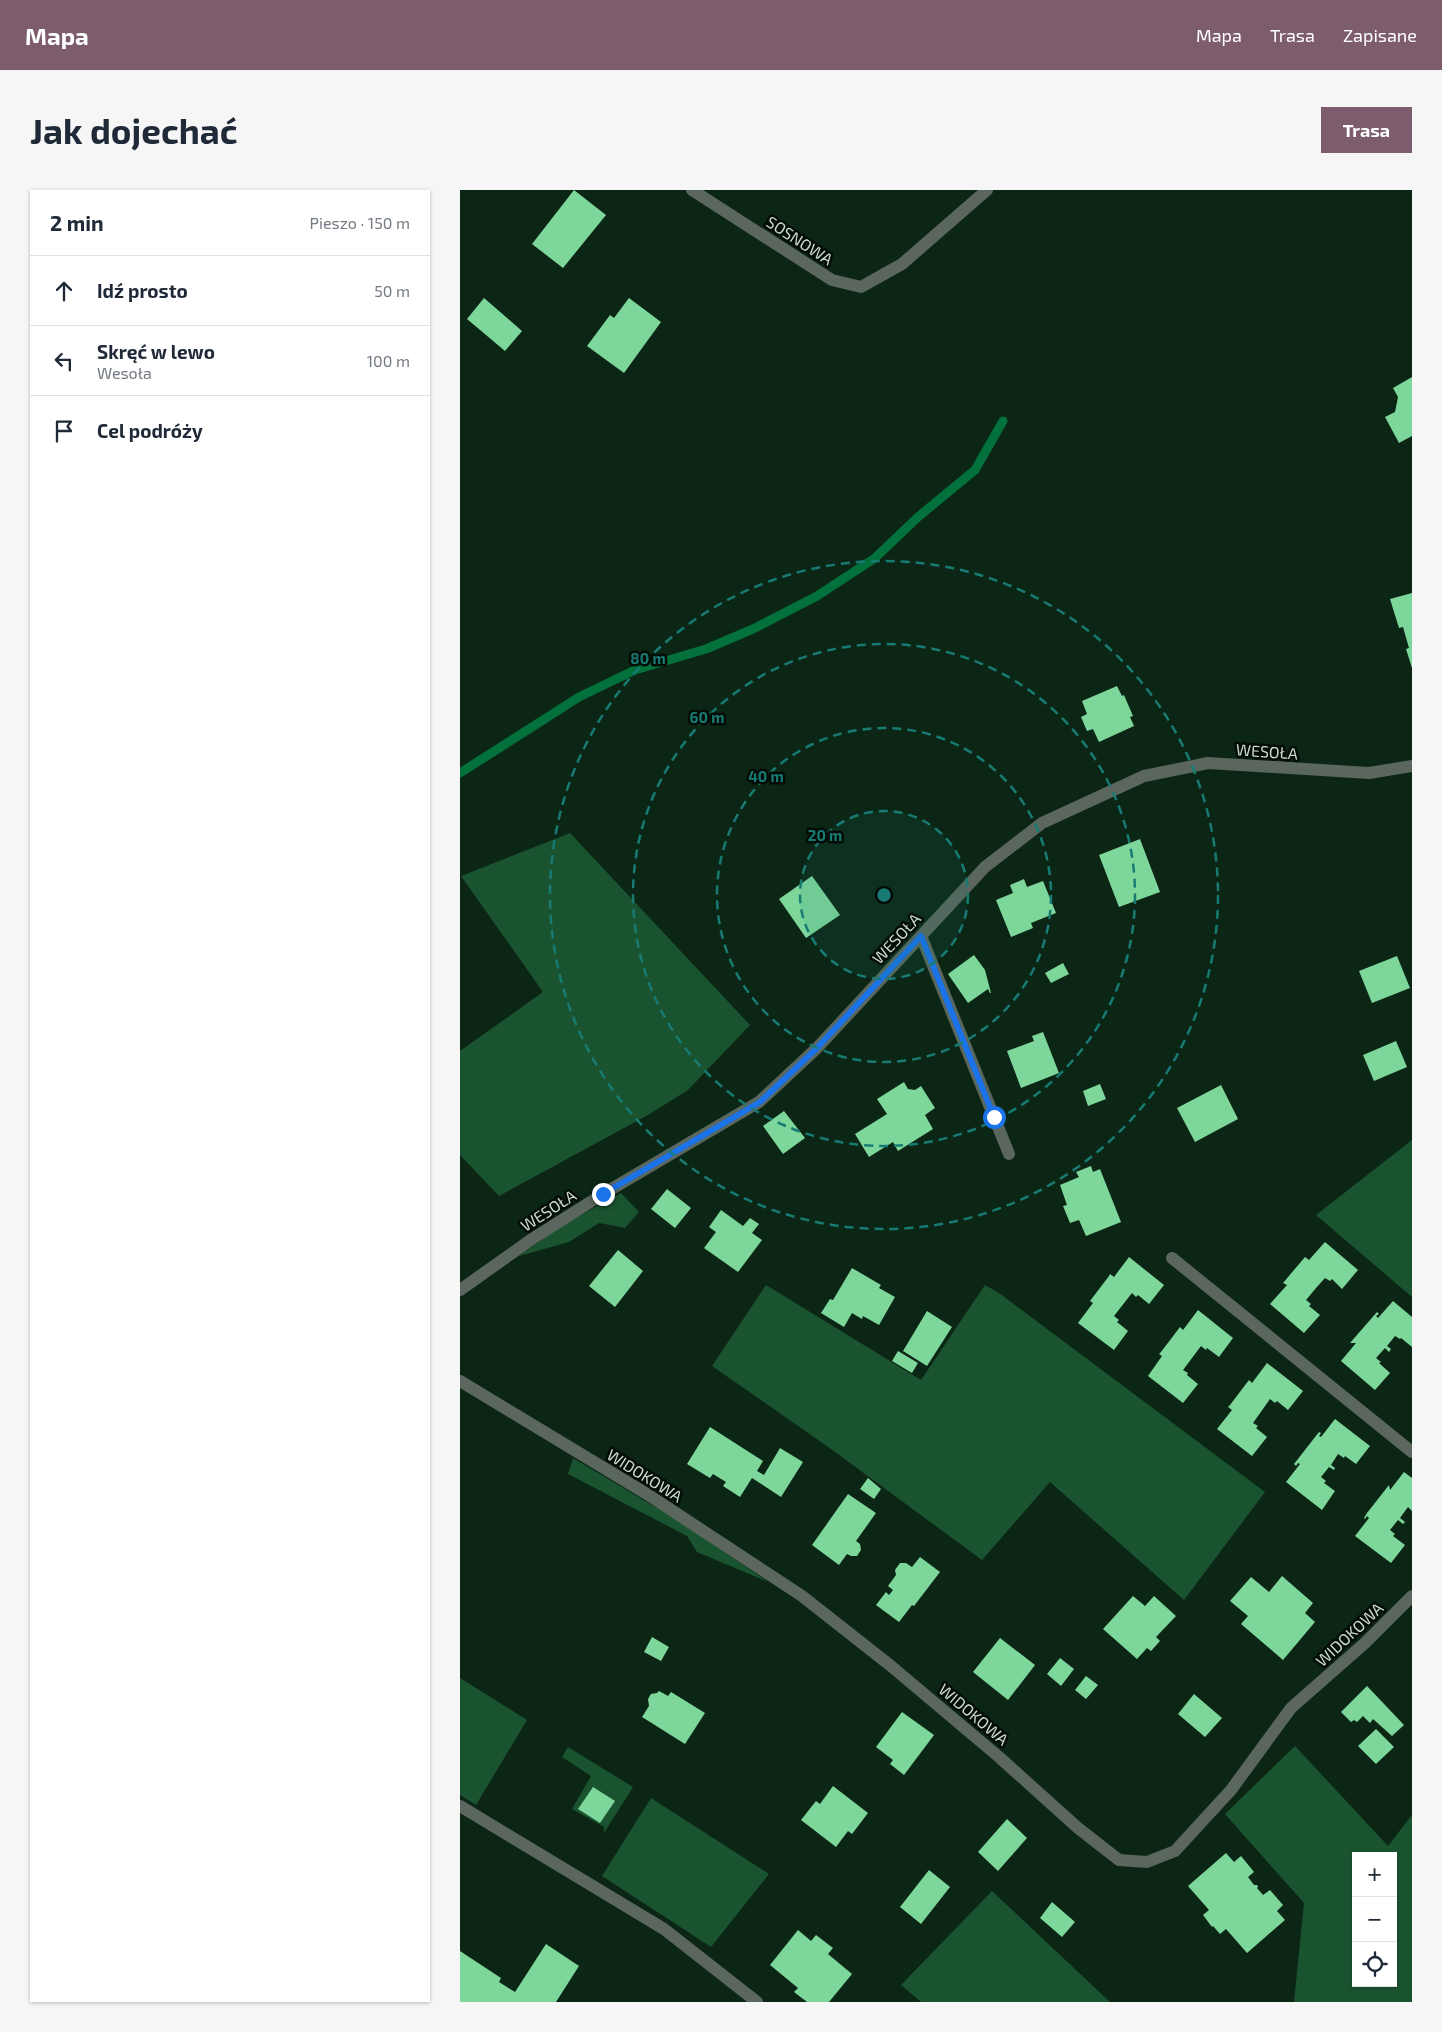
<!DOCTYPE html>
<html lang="pl">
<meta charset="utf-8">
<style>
body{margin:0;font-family:"Exo 2",sans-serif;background:#f6f6f7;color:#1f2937}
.controls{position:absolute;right:15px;bottom:15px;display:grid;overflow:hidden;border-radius:0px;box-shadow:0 1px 4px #0004}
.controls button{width:45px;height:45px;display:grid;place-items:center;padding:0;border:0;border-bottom:1px solid #e0e1e3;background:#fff;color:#1f2937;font:25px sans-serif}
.stop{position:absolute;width:15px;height:15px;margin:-11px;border:4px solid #1a73e8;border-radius:50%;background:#fff}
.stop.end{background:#1a73e8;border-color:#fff;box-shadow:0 1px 5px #0008}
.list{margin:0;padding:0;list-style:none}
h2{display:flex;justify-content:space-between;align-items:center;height:65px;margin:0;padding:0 20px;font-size:21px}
h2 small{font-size:16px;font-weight:400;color:#747a83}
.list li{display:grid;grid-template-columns:32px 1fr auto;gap:15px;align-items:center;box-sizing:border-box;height:70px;padding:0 20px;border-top:1px solid #e0e1e3}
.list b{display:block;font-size:19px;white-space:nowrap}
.list p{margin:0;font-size:16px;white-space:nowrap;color:#747a83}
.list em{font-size:16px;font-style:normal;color:#747a83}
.icon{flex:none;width:28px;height:28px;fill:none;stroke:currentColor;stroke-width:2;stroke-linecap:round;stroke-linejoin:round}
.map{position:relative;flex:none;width:952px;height:1812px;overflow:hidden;border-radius:0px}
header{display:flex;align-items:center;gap:30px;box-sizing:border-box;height:70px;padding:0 25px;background:#7d5c6d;color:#fff}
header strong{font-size:24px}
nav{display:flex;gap:28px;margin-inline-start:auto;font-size:18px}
.intro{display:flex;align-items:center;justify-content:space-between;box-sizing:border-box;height:120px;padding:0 30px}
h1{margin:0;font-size:35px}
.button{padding:12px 22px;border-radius:0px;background:#7d5c6d;color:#fff;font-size:18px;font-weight:700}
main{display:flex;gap:30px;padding:0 30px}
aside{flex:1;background:#fff;border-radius:0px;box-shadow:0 1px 4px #0004}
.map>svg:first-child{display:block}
.green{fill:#1a5330;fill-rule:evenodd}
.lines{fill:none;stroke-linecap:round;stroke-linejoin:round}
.stream{stroke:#03713b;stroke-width:9}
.building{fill:#7dd79a}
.minor{stroke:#5b675e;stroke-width:12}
.route{stroke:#1a73e8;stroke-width:6}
.ring{fill:none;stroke:#187b73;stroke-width:2.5;stroke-dasharray:9 6}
.labels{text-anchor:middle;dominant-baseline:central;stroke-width:5;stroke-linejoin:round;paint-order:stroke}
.street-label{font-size:16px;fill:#cbdacf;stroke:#030c06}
.centre{fill:#187b73;stroke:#030c06;stroke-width:2.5}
.ring-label{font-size:15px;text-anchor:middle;font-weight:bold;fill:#187b73;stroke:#030c06;stroke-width:5;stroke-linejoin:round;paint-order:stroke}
</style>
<header>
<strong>Mapa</strong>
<nav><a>Mapa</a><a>Trasa</a><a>Zapisane</a></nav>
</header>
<div class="intro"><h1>Jak dojechać</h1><a class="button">Trasa</a></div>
<main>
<aside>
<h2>2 min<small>Pieszo · 150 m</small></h2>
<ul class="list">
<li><svg class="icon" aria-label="ahead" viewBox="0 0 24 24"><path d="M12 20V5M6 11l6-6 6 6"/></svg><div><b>Idź prosto</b></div><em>50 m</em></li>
<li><svg class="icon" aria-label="left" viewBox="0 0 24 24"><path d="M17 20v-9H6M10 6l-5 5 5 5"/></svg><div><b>Skręć w lewo</b><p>Wesoła</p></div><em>100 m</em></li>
<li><svg class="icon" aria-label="arrive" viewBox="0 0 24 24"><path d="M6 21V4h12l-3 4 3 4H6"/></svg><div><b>Cel podróży</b></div></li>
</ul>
</aside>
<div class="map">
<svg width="952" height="1812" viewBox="0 0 952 1812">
<rect width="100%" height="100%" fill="#0c2615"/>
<path class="green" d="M110 643 290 835 228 900 188 925 39 1006 0 965V861L83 802 1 686Z
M952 950V1107L856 1025Z
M161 1003 179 1022 165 1038 139 1033 109 1052 59 1066 103 1035Z
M306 1095 461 1190 525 1095 539 1103 805 1302 724 1410 590 1292 522 1370 371 1259 252 1176Z
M113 1268 224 1334 308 1392 237 1362 227 1346 108 1284Z
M0 1488 67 1530 16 1615 0 1605Z
M835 1556 928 1656 952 1625V1812H834L844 1713 765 1624ZM896 1666H933V1793H896Z
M108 1557 173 1597 144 1643V1637L112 1619 131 1586 102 1567Z
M191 1608 309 1684 251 1757 142 1686Z
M532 1701 650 1812H461L441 1795Z"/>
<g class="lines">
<path class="stream" d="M0 583 119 507 175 480 246 459 293 439 357 406 415 368 458 327 515 280 543 231"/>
</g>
<path class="building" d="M114 0 146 25 103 78 72 54Z
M24 108 62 141 45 161 7 129Z
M169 108 201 132 164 183 127 156 150 125 154 128Z
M952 187V246L939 253 925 227 935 222 938 207 933 198Z
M952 403V478L946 459 949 458 943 437 939 438 930 409Z
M657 496 662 506 664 505 673 526 670 527 674 536 639 552 633 539 627 541 621 527 627 524 622 511Z
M680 649 700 702 659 717 639 665Z
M352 686 380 725 346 748 319 709Z
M564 689 567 697 583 691 596 723 571 733 573 738 551 747 536 710 553 703 550 695Z
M514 765 525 780 531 803H530L528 799 508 813 488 784Z
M937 766 950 798 912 813 899 781Z
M603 773 609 784 591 793 585 783Z
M583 842 599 883 561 898 547 861 574 851 572 846Z
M936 851 947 877 914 891 903 865Z
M444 892 448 899 455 900 461 896 475 918 465 925 473 939 438 961 433 952 409 967 395 944 427 924 417 909Z
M640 894 646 909 628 916 623 901Z
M761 895 778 929 735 952 717 918Z
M324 921 345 948 323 964 303 936Z
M631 976 633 982 640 979 661 1032 626 1046 619 1030 610 1033 603 1016 607 1015 600 995 619 987 616 982Z
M207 999 231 1018 215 1038 191 1019Z
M261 1020 283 1036 290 1028 299 1034 292 1043 302 1050 278 1082 244 1058 256 1042 249 1037Z
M865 1052 898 1080 882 1099 872 1089 870 1091 865 1088 856 1098 846 1110 851 1114 849 1116 860 1125 844 1143 810 1114 827 1095 823 1093 845 1067 849 1070Z
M158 1060 183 1081 155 1117 129 1096Z
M669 1067 704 1095 689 1114 678 1105 676 1107 672 1103 654 1126 659 1130 657 1132 668 1141 654 1160 618 1133 633 1113 630 1111 649 1086 650 1084 654 1087Z
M392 1078 421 1095 419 1098 435 1107 419 1135 403 1126 402 1129 392 1123 384 1137 361 1123 370 1109 373 1110Z
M933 1111 952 1127V1157L941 1148 940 1149 935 1146 927 1156 931 1159 929 1162 925 1158 916 1168 921 1172 919 1173 930 1183 915 1200 881 1171 896 1153H890L917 1122 919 1124 916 1126 918 1128Z
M738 1120 773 1148 759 1167 747 1158 746 1160 741 1156 723 1180 728 1183 727 1185 738 1194 723 1213 688 1186 702 1166 699 1164 701 1162 720 1137 723 1140Z
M467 1121 492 1137 467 1176 443 1161Z
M438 1161 458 1173 452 1183 432 1171Z
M807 1173 843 1201 828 1220 817 1211 815 1213 810 1209 793 1233 798 1236 796 1238 807 1247 792 1266 757 1239 772 1220 768 1217 770 1215 789 1190 792 1193Z
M875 1229 910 1256 896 1274 885 1266 884 1268 878 1264 871 1275 875 1278 874 1280 869 1277 861 1287 866 1291 864 1293 875 1301 862 1320 826 1292 840 1274 838 1273 836 1276 834 1274 859 1242 861 1243 859 1246 861 1247Z
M250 1237 303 1271 297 1281 304 1285 320 1258 343 1272 321 1307 292 1288 280 1307 263 1296 266 1292 253 1284 250 1288 227 1274Z
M944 1282 952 1288V1321L948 1317 940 1328 945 1332 943 1334 938 1330 930 1340 935 1344 933 1346 945 1355 931 1373 895 1346 909 1328 907 1326 905 1329 904 1328 907 1323 929 1295 930 1300Z
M408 1288 421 1299 414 1309 400 1299Z
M388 1304 416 1323 396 1351 400 1354 401 1360 397 1366H391L387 1364 379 1375 352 1355Z
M460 1367 480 1382 454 1416 452 1415 439 1432 416 1415 426 1402 429 1405 433 1400 428 1396 436 1385 435 1380 440 1373H446L452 1377Z
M822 1386 853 1413 845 1423 855 1432 823 1470 781 1434 788 1426 770 1411 791 1387 809 1402Z
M673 1406 685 1416 694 1406 716 1426 696 1447 700 1451 691 1461 687 1458 677 1469 643 1439Z
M192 1447 209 1457 201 1471 184 1462Z
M540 1448 575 1475 548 1510 513 1482Z
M600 1468 614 1479 601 1496 587 1484Z
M626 1486 638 1495 626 1509 615 1500Z
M907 1496 944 1535 932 1546 913 1529 910 1533 903 1526 897 1532 894 1530 891 1532 881 1522Z
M199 1501 208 1506 211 1502 245 1523 225 1554 182 1527 189 1516 188 1509 191 1504 197 1503Z
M734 1504 762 1528 745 1547 718 1524Z
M442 1522 474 1545 444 1585 430 1574 433 1570 416 1557Z
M916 1539 934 1557 916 1574 898 1556Z
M373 1596 408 1623 392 1644 388 1641 376 1657 341 1630 356 1611 360 1614Z
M133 1597 155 1611 140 1633 118 1619Z
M547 1629 567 1648 538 1681 518 1662Z
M766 1663 774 1672 781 1666 794 1682 788 1687 794 1695H797L798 1697 797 1698 803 1705 810 1700 823 1715 817 1721 825 1730 787 1763 766 1739 760 1744 753 1736 752 1737 743 1725 749 1720 728 1696Z
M469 1680 490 1697 461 1734 440 1717Z
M592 1712 615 1732 602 1747 580 1728Z
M338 1740 351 1751 356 1745 373 1758 368 1764 392 1784 369 1812H347L334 1802 338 1798 310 1775Z
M86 1754 119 1776 96 1812H0V1761L41 1788 39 1792 55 1802Z"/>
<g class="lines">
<path class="minor" d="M232 0 372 90 401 97 442 74 527 0
M461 746 549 964
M712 1068 952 1262
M0 1100 72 1049 143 1004 299 912 357 858 525 677 582 633 684 586 748 573 909 583 952 576
M0 1191 187 1304 342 1406 431 1476 539 1567 618 1638 659 1670 687 1672 715 1661 771 1600 831 1518 905 1453 952 1406
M0 1616 204 1739 297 1812"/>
</g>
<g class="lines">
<path class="route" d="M143 1004 300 912 357 858 461 746 534 927"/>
</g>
<circle cx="424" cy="705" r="84" fill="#187b73" fill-opacity=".12"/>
<g class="ring">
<circle cx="424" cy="705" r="84"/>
<circle cx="424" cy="705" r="167"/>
<circle cx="424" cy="705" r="251"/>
<circle cx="424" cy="705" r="334"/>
</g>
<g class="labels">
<g class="street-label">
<text transform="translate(340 50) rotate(33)">SOSNOWA</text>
<text transform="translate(807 561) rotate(4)">WESOŁA</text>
<text transform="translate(436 748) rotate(-47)">WESOŁA</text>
<text transform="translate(88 1020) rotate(-33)">WESOŁA</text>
<text transform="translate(185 1285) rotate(32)">WIDOKOWA</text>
<text transform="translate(889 1444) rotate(-43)">WIDOKOWA</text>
<text transform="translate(514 1524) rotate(40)">WIDOKOWA</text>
</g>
</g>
<circle cx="424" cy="705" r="8" class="centre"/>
<g class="ring-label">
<text x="188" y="474">80 m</text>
<text x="247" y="533">60 m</text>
<text x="306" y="592">40 m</text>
<text x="365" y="651">20 m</text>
</g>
</svg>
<div class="controls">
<button>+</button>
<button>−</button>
<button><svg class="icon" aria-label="locate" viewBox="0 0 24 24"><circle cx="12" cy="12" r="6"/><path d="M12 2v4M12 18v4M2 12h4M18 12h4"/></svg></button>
</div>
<div class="stop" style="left:534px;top:927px"></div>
<div class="stop end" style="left:143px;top:1004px"></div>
</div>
</main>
